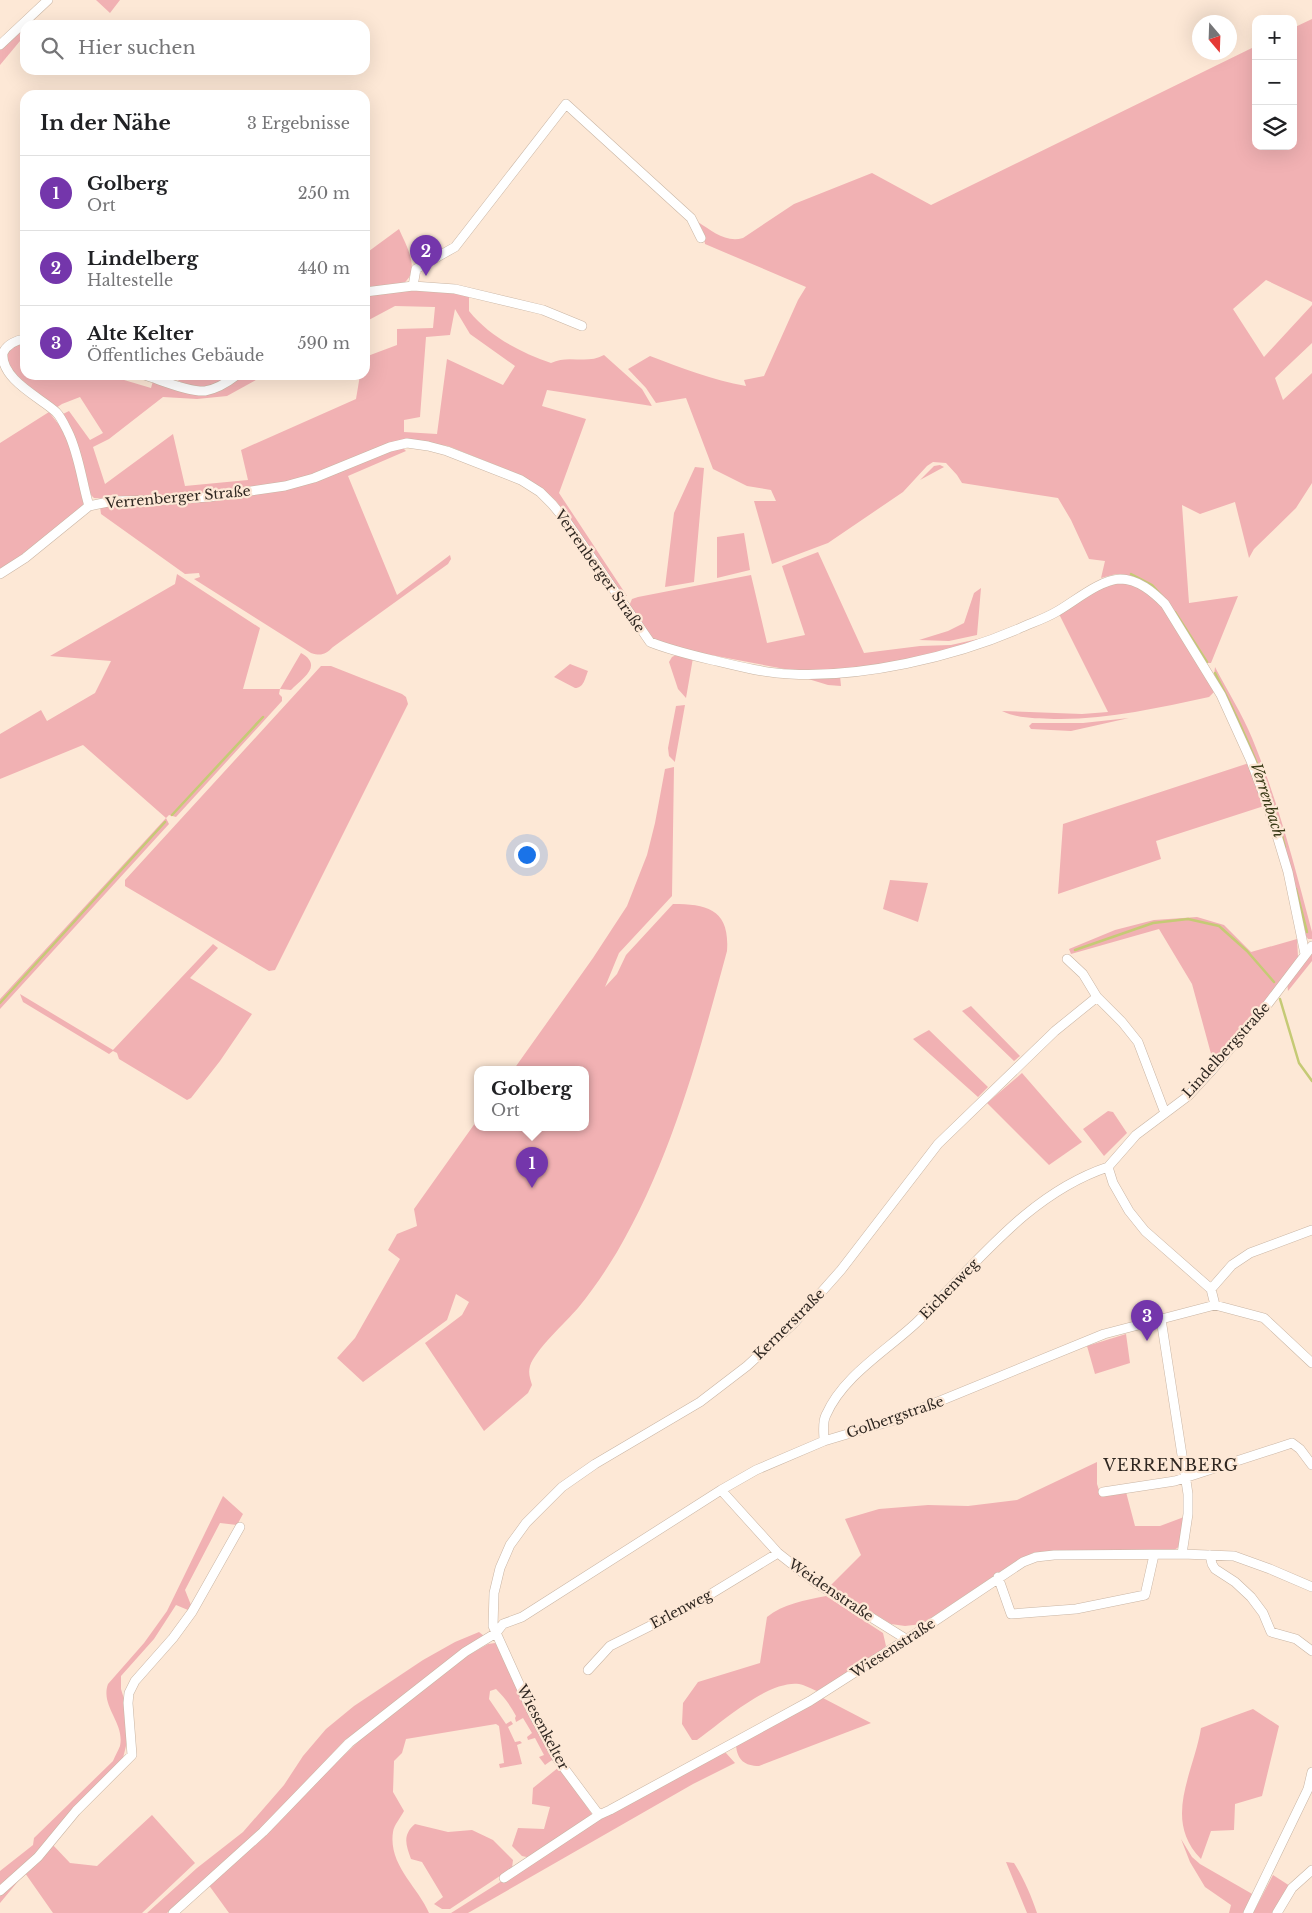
<!DOCTYPE html>
<html lang="de">
<meta charset="utf-8">
<style>
body{margin:0;font-family:"Libre Baskerville",serif;background:#f2f2f2;color:#202124}
.controls{position:absolute;right:15px;top:15px;display:grid;overflow:hidden;border-radius:10px;box-shadow:0 5px 20px #0002}
.controls button{width:45px;height:45px;display:grid;place-items:center;padding:0;border:0;border-bottom:1px solid #e0e0e0;background:#fff;color:#202124;font:25px sans-serif}
.compass{position:absolute;left:1192px;top:15px;width:45px;height:45px;border-radius:50%;background:#fff;box-shadow:0 5px 20px #0002;rotate:161deg}
.you{position:absolute;left:526px;top:854px;width:18px;height:18px;margin:-12px;border:4px solid #fff;border-radius:50%;background:#1a73e8;box-shadow:0 0 0 8px #1a73e833}
.badge{display:grid;place-items:center;width:32px;height:32px;border-radius:50%;background:#7436ab;color:#fff;font-size:16px;font-weight:700}
.pin{position:absolute;translate:-50% -41px;filter:drop-shadow(0 1px 2px #0008)}
.pin::after{content:'';position:absolute;top:26px;width:18px;height:15px;background:inherit;clip-path:polygon(0 0,100% 0,50% 100%)}
.popup{position:absolute;left:474px;top:1066px;width:115px;height:65px;box-sizing:border-box;display:grid;place-content:center;border-radius:10px;background:#fff;filter:drop-shadow(0 1px 4px #0005);font-size:16px;white-space:nowrap;color:#757577}
.popup b{font-size:19px;color:#202124}
.popup::after{content:'';position:absolute;left:50%;top:100%;margin-left:-10px;border:10px solid transparent;border-top-color:#fff}
.list{margin:0;padding:0;list-style:none}
h2{display:flex;justify-content:space-between;align-items:center;height:65px;margin:0;padding:0 20px;font-size:21px}
h2 small{font-size:16px;font-weight:400;color:#757577}
.list li{display:grid;grid-template-columns:32px 1fr auto;gap:15px;align-items:center;box-sizing:border-box;height:75px;padding:0 20px;border-top:1px solid #e0e0e0}
.list b{display:block;font-size:19px;white-space:nowrap}
.list p{margin:0;font-size:16px;white-space:nowrap;color:#757577}
.list em{font-size:16px;font-style:normal;color:#757577}
.icon{flex:none;width:28px;height:28px;fill:none;stroke:currentColor;stroke-width:2;stroke-linecap:round;stroke-linejoin:round}
.map{position:relative;flex:none;width:1312px;height:1913px;overflow:hidden}
.search{position:absolute;background:#fff;box-shadow:0 5px 20px #0002;left:20px;top:20px;width:350px;height:55px;display:flex;align-items:center;gap:12px;box-sizing:border-box;padding:0 18px;border-radius:15px;color:#757577;font-size:19px}
.panel{position:absolute;background:#fff;box-shadow:0 5px 20px #0002;left:20px;top:90px;width:350px;height:290px;border-radius:15px}
.map>svg:first-child{display:block}
.green{fill:#f1b1b3;fill-rule:evenodd}
.lines{fill:none;stroke-linecap:round;stroke-linejoin:round}
.stream{stroke:#c5ca75;stroke-width:2.5}
.street-casing{stroke:#c9b5a4;stroke-width:10}
.street{stroke:#fff;stroke-width:9}
.labels{text-anchor:middle;dominant-baseline:central;stroke-width:4.5;stroke-linejoin:round;paint-order:stroke}
.street-label{font-size:14px;fill:#2f2721;stroke:#fde8d6}
.water-label{font-size:15px;font-style:italic;fill:#373814;stroke:#fde8d6}
.quarter-label{font-size:16px;letter-spacing:1px;fill:#2f2721;stroke:#fde8d6}
</style>
<div class="map">
<svg width="1312" height="1913" viewBox="0 0 1312 1913">
<rect width="100%" height="100%" fill="#fde8d6"/>
<path class="green" d="M96 0H120L110 13Z
M1312 19V302L1266 280 1233 309 1264 357 1312 305V343L1275 378 1283 400 1312 373V483L1296 508 1254 549 1249 558 1235 502 1200 514 1182 505 1189 603 1238 596 1211 663H1205C1188 637 1153 571 1116 574 1111 575 1106 577 1101 578L1105 561 1089 559 1071 520 1058 498 962 483 957 475 946 463 933 462 927 466 903 492 828 543 772 564 754 501H776L771 490 747 486 713 469 686 398 656 403 646 388 628 369 650 356C682 368 712 380 746 386L744 380 764 376 798 300 806 287 705 244 703 231 698 222C712 231 726 243 743 238L794 204 872 173 931 205 1256 46V146H1293V28Z
M25 27V35L0 65V45Z
M399 229C406 245 421 270 404 283L365 290V254Z
M433 290 456 292 469 296V311C490 337 520 352 551 363 569 354 586 365 604 355L642 389 652 406 547 390 542 406 586 419 559 493 627 596H621L571 520 556 501 543 489 523 476 448 446 407 440 302 479 212 494 110 499 94 498 89 493 61 415 69 411 90 440 103 433 80 397 62 404 56 408 19 382 7 365 8 351 12 346 25 343V375H114V377L151 388 153 381 176 388 227 387 244 375H265L227 396 197 399 163 397 109 439 93 447 105 484 173 434 185 486 248 480 241 450 356 399 360 375H365V357L397 345V329L433 328 435 307 395 306 365 322V295L388 291ZM455 309 470 334 515 366 503 385 447 359 437 434 404 432V420L420 417 426 337 450 335Z
M173 375H233C216 387 188 394 173 375Z
M49 412 67 435 83 494V505L79 512 23 555 0 570V443Z
M402 447 406 451 348 476 397 595 450 555 451 559 448 564 333 647C325 655 321 656 311 653L194 579 200 577 199 573 185 574 101 514 100 507 112 504 315 481Z
M940 465 944 467 920 480 934 466Z
M695 467 704 468 694 582 665 587 674 513Z
M744 533 750 570 717 578V537Z
M818 552 864 653 920 646 951 645 978 639 979 641 914 658 870 666 832 670H790L674 648 655 641 629 606 632 599 638 597 751 575 767 643 805 635 782 566Z
M177 574 260 628 243 689H280L301 653C324 666 302 678 291 690L280 689 279 694 282 697V701L176 817 169 815 166 818 169 824 0 1009V999L166 818 83 745 0 779V734L41 710 47 721 95 693 111 661 50 656 175 584Z
M1120 583 1136 585 1163 606 1214 692 1209 697C1157 708 1107 720 1054 719 1036 718 1019 719 1002 711L1082 714 1108 712 1059 614 1104 587Z
M981 588 977 635 949 641 919 640 948 631 964 623 974 593Z
M676 655 693 658 686 698 678 689 669 662 672 657Z
M570 664 588 671C585 678 584 688 575 688L554 677Z
M321 666H331L402 694 406 697 408 704 275 970 269 971 125 886V880Z
M1215 667C1227 690 1242 714 1252 738 1278 801 1295 867 1312 932V939H1308L1304 933 1290 872 1214 676Z
M840 676 841 686 828 685 805 678Z
M685 705 675 761V762L669 756 668 748 676 706Z
M1129 718 1071 731 1031 729 1029 726 1032 723H1083Z
M1249 763 1264 806 1156 841 1161 859 1058 894 1063 824Z
M674 767 672 896 619 953 605 987 617 974 626 955 673 904C708 904 730 910 727 951 699 1054 671 1160 617 1252 605 1272 592 1291 578 1308 566 1322 535 1350 530 1366 528 1373 530 1378 532 1385L528 1393 484 1431 425 1343 462 1315 469 1302 456 1294 447 1320 363 1382 337 1358 355 1338 400 1259 388 1250 397 1234 417 1226 414 1209 478 1119V1127H586V1069H514L593 958 627 906 647 855 655 823 665 769Z
M890 880 928 883 918 922 883 909Z
M1197 917 1224 925 1251 952 1297 939 1298 957 1264 1004 1213 1061 1192 984 1159 929 1071 954 1069 949 1115 930 1154 920Z
M213 944 218 948 190 978 252 1014 220 1061 191 1098 187 1100 119 1059 117 1053 113 1051 109 1054 23 1002 20 994 113 1050Z
M1312 953V961L1288 991 1287 983Z
M971 1006 1020 1056 1014 1061 962 1011Z
M929 1030 988 1087 978 1097 913 1039Z
M1022 1073 1082 1142 1049 1165 987 1103Z
M1108 1111 1113 1112 1127 1133 1104 1156 1083 1129Z
M1126 1334 1130 1363 1095 1374 1087 1346Z
M1097 1462V1484L1101 1496 1126 1492 1135 1526H1160L1184 1517 1180 1546 1173 1551 1035 1552 1016 1561 922 1624 905 1626 891 1624 830 1586 861 1555 845 1519 879 1509 928 1505 968 1506 1017 1500Z
M223 1496 243 1514 237 1525 220 1523 185 1590 191 1605 188 1610 176 1605 154 1639 121 1676V1689L125 1702 127 1742 123 1758 35 1856 0 1887V1871L33 1845 34 1838 113 1761C115 1756 118 1751 120 1746 125 1723 100 1706 108 1684L144 1643 167 1611Z
M826 1596 883 1633 886 1646 880 1652 817 1691C812 1689 805 1685 799 1684 768 1680 721 1723 697 1740H692L682 1724 683 1703 698 1682 760 1663 767 1617C783 1604 805 1600 826 1596Z
M479 1632 484 1636 345 1740 261 1829 167 1913H147L197 1868 243 1832 284 1785 303 1756 326 1729 354 1706 423 1660 455 1642Z
M495 1643 499 1646 552 1754V1760L545 1765 539 1757 544 1755 535 1738 528 1740 527 1737 532 1733 523 1718 516 1722 515 1718 516 1716C511 1706 504 1697 496 1689L490 1691 489 1699 506 1724 511 1721 513 1724 508 1727 515 1742 520 1741 522 1743 517 1745 522 1764 500 1768 499 1764 504 1763 499 1726 496 1724 406 1739 402 1753 394 1761 393 1792 404 1811C401 1817 394 1825 393 1832 388 1865 418 1887 429 1913H229L208 1884 360 1740 467 1656 488 1644Z
M821 1697 871 1723 759 1766C745 1766 737 1760 736 1745Z
M1253 1709 1279 1726 1262 1796 1235 1804 1234 1830 1211 1831 1201 1859C1162 1819 1194 1773 1201 1728Z
M726 1753 735 1763 693 1784 468 1913H451L597 1821 718 1754Z
M559 1767 592 1814 531 1858 522 1856 512 1846 518 1828 544 1829 550 1807 532 1804 533 1788Z
M152 1815 195 1863 142 1913H53L25 1873 0 1903V1894L52 1844 70 1863 97 1866Z
M415 1824 448 1832 472 1830 493 1840 513 1860 512 1868 450 1909H442L434 1904 443 1897 422 1862 411 1859C406 1845 402 1835 415 1824Z
M1181 1839 1192 1857 1200 1864 1254 1895 1245 1913H1229L1231 1905 1205 1887 1190 1862Z
M1006 1862 1014 1863C1024 1879 1031 1895 1037 1913H1027Z
M1273 1875 1290 1886 1274 1913H1253Z"/>
<g class="lines">
<path class="stream" d="M1131 574 1152 585 1162 596
M1175 612 1207 662
M1215 673C1244 729 1269 786 1285 847
M172 815 263 717
M1296 889 1307 932
M1075 950 1153 923 1188 919 1219 926 1247 951 1274 982
M1280 999 1299 1063 1312 1081
M0 1003 165 822"/>
<defs>
<path id="street" d="M0 45 48 0
M413 286 416 269 455 247 566 104 691 218 701 238
M365 292 413 286 455 289 543 310 582 326
M25 339C17 340 7 344 3 353 0 379 41 398 56 412 61 417 65 426 68 432 79 454 82 483 89 506
M144 375C161 380 188 392 205 391 217 389 228 382 237 375
M0 574 25 558 89 506 113 501 165 500 209 497 285 486 314 478 390 447 407 443 428 446 447 451 521 480 540 492 552 504 567 522 650 642C670 650 691 655 712 660 737 666 764 673 790 674 861 678 953 657 1018 629 1031 623 1044 619 1056 612 1074 602 1099 580 1120 579 1138 579 1153 592 1165 604L1221 695 1251 761 1268 806 1288 872 1305 954
M1067 959 1083 974 1097 997
M1108 1167 1136 1135 1188 1096 1212 1070 1264 1009 1312 946
M1108 1167 1113 1183 1129 1211 1145 1231 1211 1289 1215 1305
M1211 1289 1232 1265 1250 1253 1312 1230
M1161 1319 1188 1494V1514L1182 1554
M824 1441C824 1433 822 1422 826 1415 843 1376 886 1351 916 1323 975 1266 1027 1194 1108 1167
M721 1490 778 1553 816 1583 906 1639
M1103 1492 1175 1481 1292 1443 1300 1449 1312 1465
M1210 1555 1212 1564 1215 1569 1235 1582 1251 1597 1263 1613 1271 1632 1296 1639 1312 1651
M998 1577 1011 1614 1076 1609 1145 1595 1154 1555
M588 1670 610 1646 696 1603 778 1553
M599 1815 558 1760 531 1710 493 1626 494 1593 500 1568 510 1545 526 1523 562 1487 595 1464 700 1402 747 1366 794 1323 841 1270 938 1144 1055 1031 1097 997 1122 1022 1138 1042 1165 1113
M504 1878 599 1815 610 1810 810 1701 929 1625 1023 1562 1036 1557 1054 1555 1182 1554 1234 1556 1270 1569 1312 1587
M0 1891 38 1857 76 1811 132 1755 128 1703 129 1693 135 1681 173 1638 192 1612 240 1527
M173 1913 263 1832 349 1743 465 1652 496 1633 503 1624 522 1617 721 1490 756 1470 824 1441 891 1421 1104 1334 1215 1305 1264 1318 1312 1363
M1248 1913 1308 1789 1312 1772
M1277 1913 1292 1888 1312 1870"/>
</defs>
<use href="#street" class="street-casing"/>
<use href="#street" class="street"/>
</g>
<g class="labels">
<g class="street-label">
<text transform="translate(178 497) rotate(-5)">Verrenberger Straße</text>
<text transform="translate(600 571) rotate(55)">Verrenberger Straße</text>
<text transform="translate(1226 1050) rotate(-48)">Lindelbergstraße</text>
<text transform="translate(949 1289) rotate(-46)">Eichenweg</text>
<text transform="translate(789 1324) rotate(-45)">Kernerstraße</text>
<text transform="translate(895 1417) rotate(-19)">Golbergstraße</text>
<text transform="translate(831 1590) rotate(34)">Weidenstraße</text>
<text transform="translate(681 1609) rotate(-28)">Erlenweg</text>
<text transform="translate(893 1648) rotate(-33)">Wiesenstraße</text>
<text transform="translate(543 1727) rotate(62)">Wiesenkelter</text>
</g>
<g class="water-label">
<text transform="translate(1268 800) rotate(72)">Verrenbach</text>
</g>
<g class="quarter-label">
<text x="1171" y="1465">VERRENBERG</text>
</g>
</g>
</svg>
<div class="controls">
<button>+</button>
<button>−</button>
<button><svg class="icon" aria-label="layers" viewBox="0 0 24 24"><path d="M12 4l9 5-9 5-9-5zM3 14l9 5 9-5"/></svg></button>
</div>
<svg class="compass" viewBox="-18 -18 36 36"><path d="M0-13l5 13h-10z" fill="#e53935"/><path d="M0 13l5-13h-10z" fill="#757577"/></svg>
<div class="you"></div>
<div class="pin badge" style="left:532px;top:1188px">1</div>
<div class="popup"><b>Golberg</b>Ort</div>
<div class="pin badge" style="left:426px;top:276px">2</div>
<div class="pin badge" style="left:1147px;top:1341px">3</div>
<div class="search"><svg class="icon" aria-label="search" viewBox="0 0 24 24"><circle cx="10" cy="10" r="6"/><path d="M15 15l6 6"/></svg>Hier suchen</div>
<section class="panel">
<h2>In der Nähe<small>3 Ergebnisse</small></h2>
<ul class="list">
<li><span class="badge">1</span><div><b>Golberg</b><p>Ort</p></div><em>250 m</em></li>
<li><span class="badge">2</span><div><b>Lindelberg</b><p>Haltestelle</p></div><em>440 m</em></li>
<li><span class="badge">3</span><div><b>Alte Kelter</b><p>Öffentliches Gebäude</p></div><em>590 m</em></li>
</ul>
</section>
</div>
